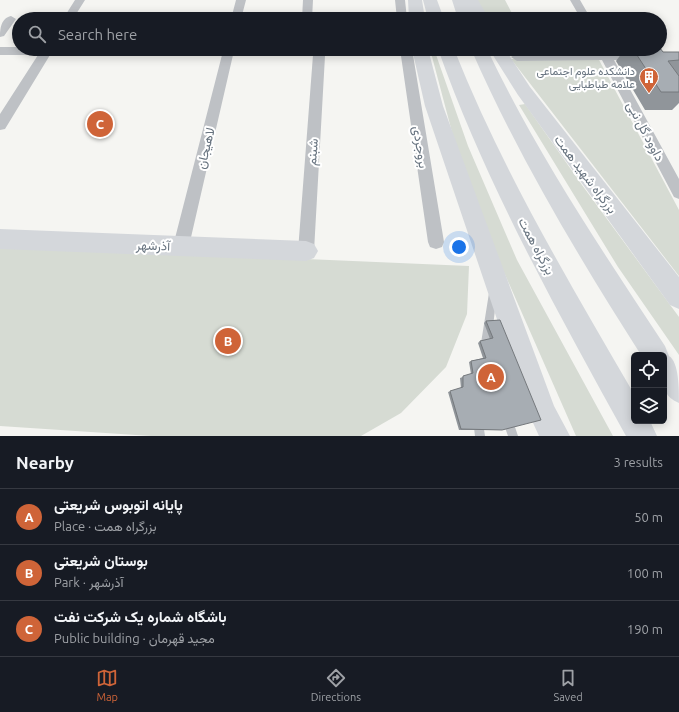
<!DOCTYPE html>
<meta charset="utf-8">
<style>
body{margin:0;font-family:Ubuntu,Vazirmatn,sans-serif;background:#20242c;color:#f1f3f6}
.controls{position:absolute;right:12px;bottom:12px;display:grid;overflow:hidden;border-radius:6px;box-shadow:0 2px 10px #0003}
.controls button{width:36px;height:36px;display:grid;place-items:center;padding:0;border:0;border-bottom:1px solid #363941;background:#171b24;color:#f1f3f6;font:20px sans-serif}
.you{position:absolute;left:459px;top:247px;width:14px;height:14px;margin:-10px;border:3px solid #fff;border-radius:50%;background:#1a73e8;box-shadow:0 0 0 6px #1a73e833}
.badge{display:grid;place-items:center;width:26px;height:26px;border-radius:50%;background:#cf6438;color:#fff;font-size:13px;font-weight:700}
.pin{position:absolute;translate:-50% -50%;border:2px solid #fff;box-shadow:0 1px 4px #0006}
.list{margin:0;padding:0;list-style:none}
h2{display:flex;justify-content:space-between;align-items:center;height:52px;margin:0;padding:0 16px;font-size:17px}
h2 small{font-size:13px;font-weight:400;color:#9ea1a6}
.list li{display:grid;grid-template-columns:26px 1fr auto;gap:12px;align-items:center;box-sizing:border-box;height:56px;padding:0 16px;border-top:1px solid #363941}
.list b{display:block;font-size:15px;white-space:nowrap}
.list p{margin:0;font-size:13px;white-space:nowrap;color:#9ea1a6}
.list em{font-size:13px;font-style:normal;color:#9ea1a6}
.icon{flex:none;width:22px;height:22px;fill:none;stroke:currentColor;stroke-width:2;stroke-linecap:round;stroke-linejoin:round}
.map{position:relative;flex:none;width:679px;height:436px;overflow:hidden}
.search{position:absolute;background:#171b24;box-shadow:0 2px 10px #0003;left:12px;right:12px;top:12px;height:44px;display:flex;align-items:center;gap:10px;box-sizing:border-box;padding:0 14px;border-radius:22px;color:#9ea1a6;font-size:15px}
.sheet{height:220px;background:#171b24}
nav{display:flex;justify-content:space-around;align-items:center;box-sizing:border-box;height:56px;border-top:1px solid #363941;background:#171b24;font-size:11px;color:#9ea1a6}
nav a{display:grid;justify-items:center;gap:2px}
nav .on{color:#cf6438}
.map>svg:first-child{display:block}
.green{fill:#d6dbd3}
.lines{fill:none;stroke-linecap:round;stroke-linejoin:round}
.lane{fill:#bec1c5;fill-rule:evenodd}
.street{fill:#bec1c5;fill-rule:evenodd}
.secondary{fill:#d4d7db;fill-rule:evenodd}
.primary{fill:#d4d7db;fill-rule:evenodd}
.highway{fill:#d4d7db;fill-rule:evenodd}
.wall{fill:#90959a}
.building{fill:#a7adb3;stroke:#75797d}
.labels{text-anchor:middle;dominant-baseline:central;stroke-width:4;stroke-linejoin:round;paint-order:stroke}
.far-poi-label{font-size:11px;fill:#67737f;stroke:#fff;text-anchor:end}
.street-label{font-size:13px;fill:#67737f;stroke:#fff}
</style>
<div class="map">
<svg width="679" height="436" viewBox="0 0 679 436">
<rect width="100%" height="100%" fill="#f5f5f2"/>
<path class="green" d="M475 0H505L515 19H485Z
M430 49H434L468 146 517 260 613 436H576L503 270 457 151Z
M598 58 679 210V276L511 59Z
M525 104 582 185 679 317V355L618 267 519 105Z
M0 246 469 266 467 314 446 367 401 413 361 436H151L0 426Z"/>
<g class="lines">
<path class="lane" d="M493 289 496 290 497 293 491 343 493 350 491 353 488 355 485 353 481 343 489 293 490 290Z
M507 414 511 415 518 436H508L502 419 503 415Z
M478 415 482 416 485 436H475L473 420 474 416Z"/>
<path class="street" d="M75 0H85L73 19H63Z
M236 0H246L241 19H231Z
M303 0H313L312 19H302Z
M395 0H405L407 19H397Z
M570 0H580L591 19H581Z
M11 16 16 19 4 36 0 37C0 29 1 18 11 16Z
M0 47H19V49H412L444 242 442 247 436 249 430 247 428 242 401 56H325L314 251 312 256 306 259 300 256 298 251 313 55H233L189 246 187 251 181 253 175 251 173 246 222 55H50L5 129 0 130V114L38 55H0Z
M596 49H608L610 53 679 52V60H614L679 179V199L674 197 602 60 517 61 511 57 517 53H598Z"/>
<path class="secondary" d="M0 229 306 241 314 244 318 251 314 258 306 261 0 249Z"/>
<path class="primary" d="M408 0H422L425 19H409Z
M464 0H478L489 19H473Z
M412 49H428L443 106 554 406 570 436H539L529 414 425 106Z
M489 49H505L530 87 679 277V309L670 305 518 95Z"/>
<path class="highway" d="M423 0H437L444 19H428Z
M452 0H466L474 19H458Z
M438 49H454C502 170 569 282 634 394V421H650L657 436H626C557 311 486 184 438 49Z
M471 49H487C537 154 601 249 665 346L669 356C679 362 679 389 679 403 657 394 664 376 664 355H641C578 256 518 156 471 49Z"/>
</g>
<path class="wall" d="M625 49H660L663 52H679V103L672 110H645L616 61Z
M500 320 502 430H459L448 392 461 388 460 378 471 374 469 362 471 361 483 358 478 343 480 341 490 339 484 323 486 321Z"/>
<path class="building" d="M660 48 663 52H679V60L668 61 679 76V92H661L633 49H660Z
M500 320 541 420 502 430 461 429 450 391 463 387V376L473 373 471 361 486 358 480 341 493 338 486 321Z"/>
<defs>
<symbol id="building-pin" viewBox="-11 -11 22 30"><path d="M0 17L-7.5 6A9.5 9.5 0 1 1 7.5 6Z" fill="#cf6438" stroke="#fff"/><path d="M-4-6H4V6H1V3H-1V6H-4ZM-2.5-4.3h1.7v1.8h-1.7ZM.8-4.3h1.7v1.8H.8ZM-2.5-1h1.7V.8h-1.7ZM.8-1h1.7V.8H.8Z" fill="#fff"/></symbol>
</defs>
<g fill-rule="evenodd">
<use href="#building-pin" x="638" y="66" width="22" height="30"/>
</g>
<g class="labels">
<g class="far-poi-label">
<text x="635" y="71">دانشکده علوم اجتماعی<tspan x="635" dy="13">علامه طباطبایی</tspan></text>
</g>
<g class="street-label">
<text transform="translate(646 131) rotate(62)">داوود گل نبی</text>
<text transform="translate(421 147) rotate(81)">بروجردی</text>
<text transform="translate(205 148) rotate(-76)">لاهیجان</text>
<text transform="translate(312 152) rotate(-86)">شبنم</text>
<text transform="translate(586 174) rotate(53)">بزرگراه شهید همت</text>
<text transform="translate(153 245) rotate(2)">آذرشهر</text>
<text transform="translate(537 246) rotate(62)">بزرگراه همت</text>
</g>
</g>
</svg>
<div class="controls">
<button><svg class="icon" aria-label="locate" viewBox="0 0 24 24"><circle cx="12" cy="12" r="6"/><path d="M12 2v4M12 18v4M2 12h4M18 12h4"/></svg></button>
<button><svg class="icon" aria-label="layers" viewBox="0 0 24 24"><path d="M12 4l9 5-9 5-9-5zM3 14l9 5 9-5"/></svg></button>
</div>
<div class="you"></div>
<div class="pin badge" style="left:491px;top:377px">A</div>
<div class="pin badge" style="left:228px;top:341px">B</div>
<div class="pin badge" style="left:100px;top:124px">C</div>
<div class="search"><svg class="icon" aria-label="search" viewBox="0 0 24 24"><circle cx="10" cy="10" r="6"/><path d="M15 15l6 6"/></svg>Search here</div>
</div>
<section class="sheet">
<h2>Nearby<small>3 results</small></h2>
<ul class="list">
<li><span class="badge">A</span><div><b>پایانه اتوبوس شریعتی</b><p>Place · بزرگراه همت</p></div><em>50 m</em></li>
<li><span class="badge">B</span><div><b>بوستان شریعتی</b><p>Park · آذرشهر</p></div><em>100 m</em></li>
<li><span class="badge">C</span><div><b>باشگاه شماره یک شرکت نفت</b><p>Public building · مجید قهرمان</p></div><em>190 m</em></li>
</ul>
</section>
<nav>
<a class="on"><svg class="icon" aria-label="map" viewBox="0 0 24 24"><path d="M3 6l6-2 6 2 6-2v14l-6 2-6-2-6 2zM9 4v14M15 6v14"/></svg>Map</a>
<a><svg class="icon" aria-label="directions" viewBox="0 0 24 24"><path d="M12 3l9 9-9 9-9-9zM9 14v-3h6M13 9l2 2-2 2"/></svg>Directions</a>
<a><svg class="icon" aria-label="saved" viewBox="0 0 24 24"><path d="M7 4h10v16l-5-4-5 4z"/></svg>Saved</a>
</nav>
